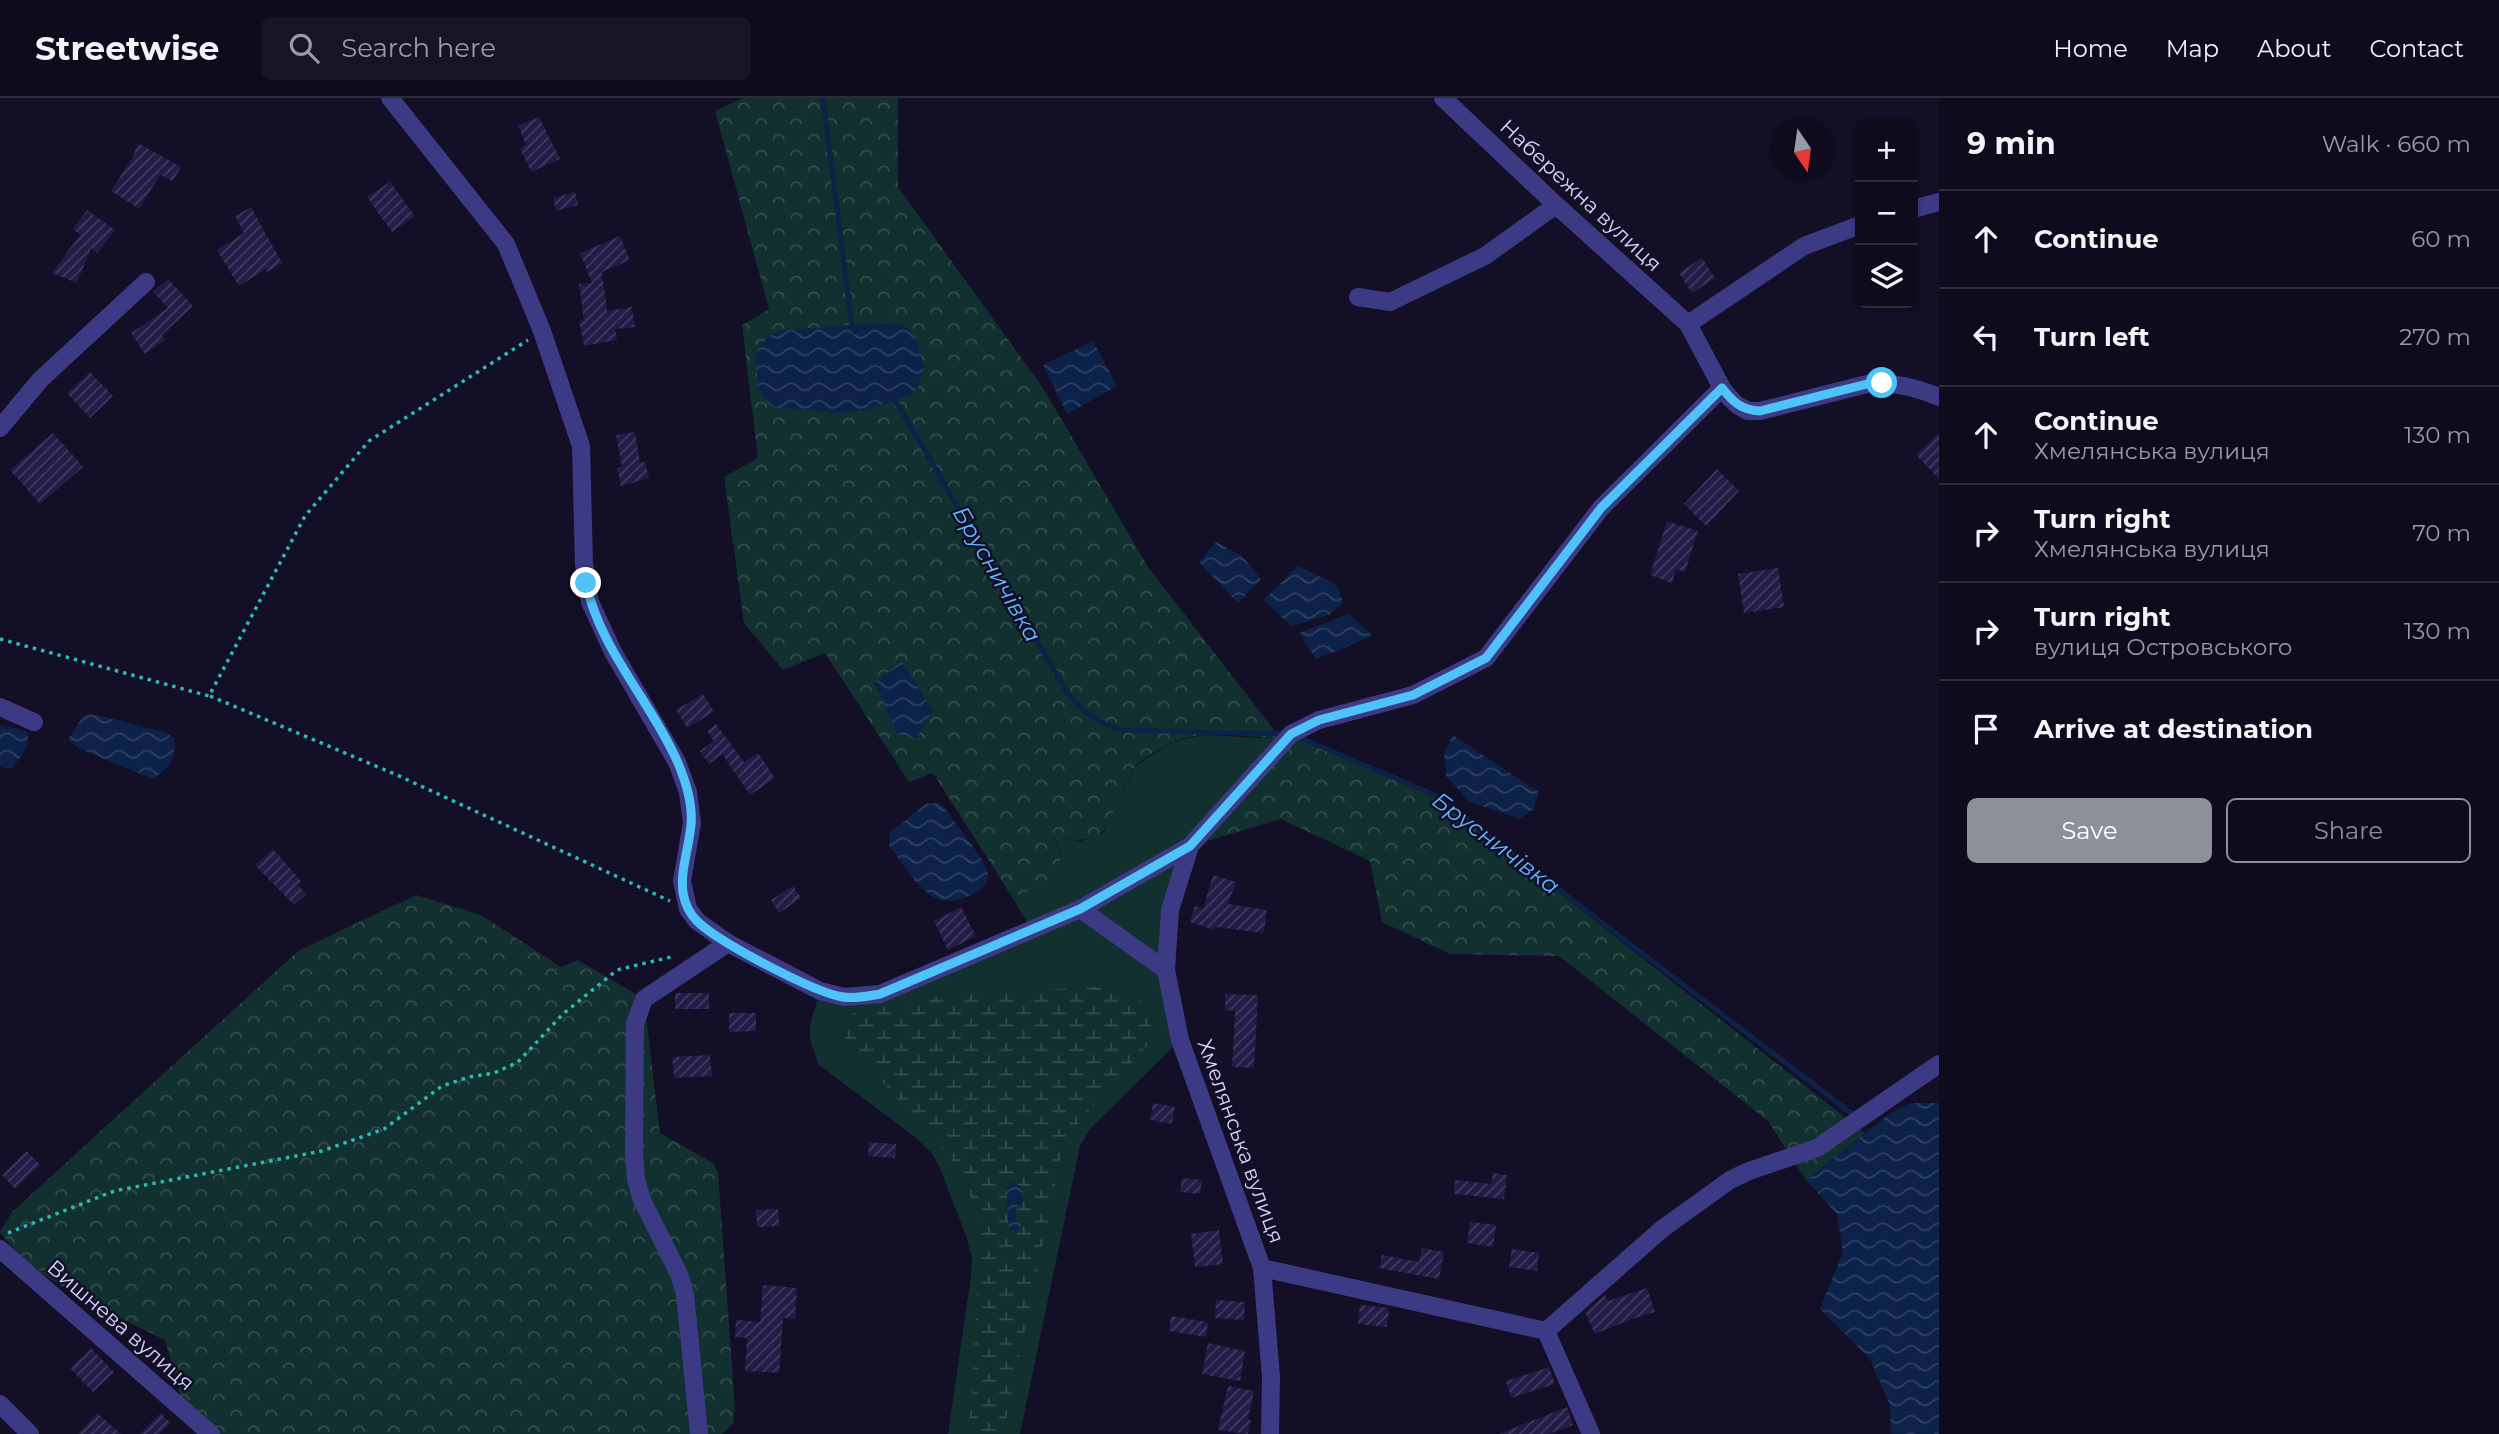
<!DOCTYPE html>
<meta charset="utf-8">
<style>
body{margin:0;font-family:Montserrat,sans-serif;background:#171425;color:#f1f3f6}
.controls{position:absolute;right:21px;top:21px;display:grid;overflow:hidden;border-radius:10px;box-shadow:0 2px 5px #0004}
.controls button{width:63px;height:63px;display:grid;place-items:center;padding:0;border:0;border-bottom:2px solid #2e2b3b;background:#0e0b1c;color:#f1f3f6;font:35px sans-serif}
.compass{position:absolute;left:1771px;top:21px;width:63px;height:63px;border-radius:50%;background:#0e0b1c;box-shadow:0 2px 5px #0004;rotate:167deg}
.stop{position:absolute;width:21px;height:21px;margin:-16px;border:5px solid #4fc3f7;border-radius:50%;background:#fff}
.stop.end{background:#4fc3f7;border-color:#fff;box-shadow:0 2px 7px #0008}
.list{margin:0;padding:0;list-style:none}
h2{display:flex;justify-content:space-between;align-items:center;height:91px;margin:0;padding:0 28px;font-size:30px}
h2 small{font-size:23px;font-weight:400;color:#9b9ba3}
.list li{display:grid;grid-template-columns:46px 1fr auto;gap:21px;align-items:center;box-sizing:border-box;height:98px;padding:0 28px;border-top:2px solid #2e2b3b}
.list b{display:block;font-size:26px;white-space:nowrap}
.list p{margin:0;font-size:23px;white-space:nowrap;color:#9b9ba3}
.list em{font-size:23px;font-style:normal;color:#9b9ba3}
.actions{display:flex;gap:14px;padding:21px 28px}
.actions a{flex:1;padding:16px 0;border:2px solid #8c9099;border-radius:10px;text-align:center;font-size:24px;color:#8c9099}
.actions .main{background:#8c9099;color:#fff}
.icon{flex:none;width:38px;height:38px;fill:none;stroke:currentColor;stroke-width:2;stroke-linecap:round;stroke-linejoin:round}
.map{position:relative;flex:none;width:1939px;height:1336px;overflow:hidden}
header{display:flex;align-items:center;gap:42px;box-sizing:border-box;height:98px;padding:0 35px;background:#0e0b1c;border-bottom:2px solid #2e2b3b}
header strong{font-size:33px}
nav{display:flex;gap:38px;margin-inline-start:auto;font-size:24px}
.search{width:490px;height:63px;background:#171425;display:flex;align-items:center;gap:18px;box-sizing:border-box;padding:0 24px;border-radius:10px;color:#9b9ba3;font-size:26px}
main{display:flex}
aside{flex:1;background:#0e0b1c}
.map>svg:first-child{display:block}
.green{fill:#12302f}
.forest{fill:url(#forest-crowns)}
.wetland{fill:url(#wetland-marsh)}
.water{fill:url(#water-waves)}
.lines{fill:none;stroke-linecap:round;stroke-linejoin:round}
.stream{stroke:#0c2248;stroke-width:5}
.building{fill:url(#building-hatch)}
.path{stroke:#2fb8b0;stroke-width:3.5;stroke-dasharray:3.5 5;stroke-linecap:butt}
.minor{stroke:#3d3a85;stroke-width:18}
.route{stroke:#4fc3f7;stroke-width:9}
.labels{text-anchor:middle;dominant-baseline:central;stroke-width:5;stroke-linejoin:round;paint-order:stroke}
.street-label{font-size:21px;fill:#d9d4ff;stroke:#130f26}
.water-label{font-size:23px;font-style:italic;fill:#62b6ff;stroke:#130f26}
</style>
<header>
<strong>Streetwise</strong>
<div class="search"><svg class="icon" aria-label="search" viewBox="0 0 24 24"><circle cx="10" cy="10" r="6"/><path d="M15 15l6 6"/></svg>Search here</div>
<nav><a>Home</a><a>Map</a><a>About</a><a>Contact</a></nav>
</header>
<main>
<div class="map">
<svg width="1939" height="1336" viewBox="0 0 1939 1336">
<defs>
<pattern id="forest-crowns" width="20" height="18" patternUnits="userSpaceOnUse" patternTransform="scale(1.75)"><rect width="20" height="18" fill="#12302f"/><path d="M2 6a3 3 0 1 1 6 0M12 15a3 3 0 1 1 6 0" fill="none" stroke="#344d4e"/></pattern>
<pattern id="wetland-marsh" width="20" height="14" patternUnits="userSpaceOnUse" patternTransform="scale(1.75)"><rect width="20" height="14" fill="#12302f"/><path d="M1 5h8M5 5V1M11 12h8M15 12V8" fill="none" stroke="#344d4e"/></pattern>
<pattern id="water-waves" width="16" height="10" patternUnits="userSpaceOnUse" patternTransform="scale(1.75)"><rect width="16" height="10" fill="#0c2248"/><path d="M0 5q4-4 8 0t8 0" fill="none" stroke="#2f4163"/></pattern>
<pattern id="building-hatch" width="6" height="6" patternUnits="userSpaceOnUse" patternTransform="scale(1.75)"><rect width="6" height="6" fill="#241b47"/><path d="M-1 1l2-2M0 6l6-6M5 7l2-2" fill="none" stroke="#433b63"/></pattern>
</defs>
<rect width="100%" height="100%" fill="#130f26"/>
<path class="green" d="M1207 637 1281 641 1190 748 1167 855 1180 942 1090 1031 1080 1048 1020 1336H948L971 1178 972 1160 966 1138 939 1068 931 1055 915 1039 818 966 810 941V927L820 893 863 899 1031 831 1012 799C1050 787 1072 784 1055 740L1081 743 1104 734 1135 668 1171 645 1187 640Z"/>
<path class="forest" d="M743 0H898V89L1043 290 1148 469 1281 641C1247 639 1205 630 1173 644 1164 648 1143 661 1136 667 1132 671 1129 681 1126 686 1105 731 1111 746 1055 741 1072 786 1050 787 1012 799L933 675 909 684 825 555 783 572 744 525 724 379 758 360 742 227 769 211 715 13Z
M1291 636 1435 697 1865 1035 1806 1082 1768 1023 1559 858 1450 856 1382 824 1370 763 1281 721 1190 748Z
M416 797 481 817 561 869 578 862 644 901 660 1035 713 1065 718 1075 735 1310 733 1326 722 1336H219L182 1304 165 1242C108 1213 40 1187 0 1134L12 1114 298 853Z"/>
<path class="wetland" d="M1105 888C1140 893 1160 913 1146 949L1065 1040 1003 1336H969L981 1134C975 1105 963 1078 945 1053L849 948C843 935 841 925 853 915L932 899Z"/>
<path class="water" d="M886 225 898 226 908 230 916 240 924 269 918 289 911 297 862 313 844 315 779 310 770 307 763 299 758 286 755 259 760 247 769 239 779 232Z
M1093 243 1117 288 1067 316 1043 267Z
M1216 444 1242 458 1261 481 1238 505 1199 464Z
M1298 468 1337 487 1343 505 1329 517 1291 528 1264 502Z
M1349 516 1373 538 1316 561 1299 535Z
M902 563 933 613 916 641 898 636 874 585Z
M92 616 165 634 174 640C177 661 169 669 153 681L80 651 68 642 83 618Z
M0 627 27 633C32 648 20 659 12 670L0 669Z
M1453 637 1539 694 1534 711 1519 721 1470 704 1446 678 1444 655Z
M938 705 943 708C953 722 982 758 987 771 990 780 985 790 977 794 930 821 915 780 889 748L890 734 926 706Z
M1910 1005H1939V1336H1891L1890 1307 1870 1261 1820 1211 1843 1154 1837 1116 1806 1082 1889 1016Z
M1012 1084 1023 1089 1022 1105 1015 1110 1016 1123 1021 1127 1016 1134 1009 1132 1006 1091Z"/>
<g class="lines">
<path class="stream" d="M823 0 852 228 855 234
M892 297 1068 596C1084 615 1098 625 1122 632L1283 636
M1296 638 1435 697 1855 1018"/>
</g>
<path class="building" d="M539 19 560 61 531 74 520 50 526 47 518 28Z
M138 45 181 69 173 83 160 77 139 111 111 93 132 61Z
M390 84 415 118 392 134 367 99Z
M575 94 578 107 556 113 553 100Z
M251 109 282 165 267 174 266 171 239 188 217 152 244 135 235 118Z
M87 112 115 132 97 155 91 150 77 185 52 175 80 137 73 131Z
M620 138 630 162 602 174 607 213 632 209 635 229 615 231 617 242 584 248 579 223 584 222 579 186 592 185 580 155Z
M1702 160 1715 180 1692 195 1679 175Z
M168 181 193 208 162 237 165 242 145 256 131 235 168 210 153 194Z
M90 274 113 298 90 320 67 295Z
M635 334 640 365 645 364 649 380 621 388 617 370 622 369 616 337Z
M53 335 83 369 40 406 10 372Z
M1939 335V381L1916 357Z
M1717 371 1739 393 1706 428 1684 406Z
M1667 423 1698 433 1685 474 1676 471 1672 485 1650 477Z
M1778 470 1784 509 1744 515 1738 476Z
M703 596 714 614 687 630 676 612Z
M716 626 744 664 758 655 775 680 750 697 722 656 709 666 700 653 714 643 707 633Z
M273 751 302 784 298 787 306 796 294 807 255 767Z
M1213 777 1236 784 1228 806 1267 812 1264 835 1215 829 1214 832 1190 824 1195 808 1203 811Z
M793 788 801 800 779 815 771 802Z
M961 809 976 838 948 852 934 823Z
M675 895H709V911H675Z
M1225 896 1258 897 1254 970 1232 969 1235 913 1225 912Z
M729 915H756V933L729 934Z
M710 957 712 978 674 980 672 959Z
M1153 1005 1175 1009 1172 1026 1150 1022Z
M869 1044 896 1046 895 1060 868 1058Z
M27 1053 40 1067 15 1091 2 1077Z
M1493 1075 1507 1077 1504 1101 1454 1096 1455 1082 1491 1086Z
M1182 1080 1202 1082 1200 1096 1180 1094Z
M778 1111 779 1128 757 1129 756 1112Z
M1470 1124 1496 1127 1493 1149 1467 1145Z
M1219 1132 1223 1166 1195 1169 1191 1136Z
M1422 1150 1444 1154 1439 1181 1379 1170 1382 1157 1419 1164Z
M1512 1151 1539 1155 1537 1173 1509 1169Z
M763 1187 797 1190 795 1221 783 1220 779 1275 745 1273 747 1240 735 1239 736 1222 760 1224Z
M1647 1190 1655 1214 1629 1222 1595 1236 1585 1214 1605 1197 1608 1203Z
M1216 1202 1245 1204 1244 1222 1215 1220Z
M1360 1207 1389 1210 1387 1229 1358 1226Z
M1171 1218 1208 1224 1206 1239 1169 1233Z
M1208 1245 1245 1253 1240 1283 1202 1276Z
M91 1250 114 1274 93 1294 70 1270Z
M1549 1269 1555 1286 1511 1300 1506 1283Z
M1228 1288 1254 1293 1248 1322H1251L1248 1336 1218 1332Z
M1567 1309 1573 1327 1549 1336H1499Z
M97 1315 121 1336H78Z
M161 1315 170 1325 159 1336H140Z"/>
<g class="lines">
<path class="path" d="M0 541 209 598 305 418 369 343 528 242
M210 598 397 677 670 803
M8 1135 114 1093 322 1053 384 1031 442 988 469 979 494 975 518 964 563 916 617 872 675 858"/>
<path class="minor" d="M390 0 506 146 542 233 581 348 584 466 590 504 613 554 677 664 688 694 692 725 682 783 688 811 697 823 728 845 820 893 844 899 880 896 1080 811 1190 748
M1443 0 1556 107 1688 226 1722 290 1730 300 1737 307 1748 313H1760L1867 286C1895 284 1914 289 1939 299
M1913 111 1939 104
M1358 199 1390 204 1485 158 1556 107
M1688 226 1804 148 1860 127
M0 330 40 282 146 184
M0 609 34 624
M1080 811 1166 872 1180 942 1262 1170 1271 1279 1270 1336
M1166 872 1170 812 1190 748 1291 636 1319 622 1413 597 1486 560 1601 410 1722 290
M0 1151 211 1336
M1262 1170 1546 1233 1662 1131 1730 1082 1749 1073 1817 1050 1939 966
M1546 1233 1591 1336
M0 1306 30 1336
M699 1336 685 1196 679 1176 642 1102 636 1081 634 1054 635 926 644 901 728 845"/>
</g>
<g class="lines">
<path class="route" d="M586 485C600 552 651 603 678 665 686 684 693 706 691 727 689 750 680 772 683 795 685 806 690 816 697 823 718 844 815 895 843 899 856 901 868 898 880 896L1080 811 1190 748 1291 636 1319 622 1413 597 1486 560 1601 410 1722 290C1733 304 1741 312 1760 313L1867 286 1882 285"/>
</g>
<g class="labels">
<g class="street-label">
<text transform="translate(1581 97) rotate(43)">Набережна вулиця</text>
<text transform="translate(1241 1043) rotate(70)">Хмелянська вулиця</text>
<text transform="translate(121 1227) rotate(41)">Вишнева вулиця</text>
</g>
<g class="water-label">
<text transform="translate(997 476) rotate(60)">Брусничівка</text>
<text transform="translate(1496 745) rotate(37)">Брусничівка</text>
</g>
</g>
</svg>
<div class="controls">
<button>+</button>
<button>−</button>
<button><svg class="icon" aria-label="layers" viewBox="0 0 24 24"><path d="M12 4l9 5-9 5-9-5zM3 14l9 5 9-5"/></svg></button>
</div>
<svg class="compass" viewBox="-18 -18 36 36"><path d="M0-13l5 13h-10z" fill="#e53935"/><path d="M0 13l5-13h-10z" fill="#9b9ba3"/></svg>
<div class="stop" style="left:1882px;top:285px"></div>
<div class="stop end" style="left:586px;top:485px"></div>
</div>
<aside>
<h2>9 min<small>Walk · 660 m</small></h2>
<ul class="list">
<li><svg class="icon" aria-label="ahead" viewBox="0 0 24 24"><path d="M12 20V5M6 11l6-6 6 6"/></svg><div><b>Continue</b></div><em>60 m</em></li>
<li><svg class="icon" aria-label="left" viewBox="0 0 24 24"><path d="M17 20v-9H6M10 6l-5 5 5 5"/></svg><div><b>Turn left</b></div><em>270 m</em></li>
<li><svg class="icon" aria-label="ahead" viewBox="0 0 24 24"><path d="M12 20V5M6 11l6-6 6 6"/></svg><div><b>Continue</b><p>Хмелянська вулиця</p></div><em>130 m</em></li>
<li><svg class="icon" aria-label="right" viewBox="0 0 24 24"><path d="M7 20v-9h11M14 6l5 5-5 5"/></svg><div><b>Turn right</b><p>Хмелянська вулиця</p></div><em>70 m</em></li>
<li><svg class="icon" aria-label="right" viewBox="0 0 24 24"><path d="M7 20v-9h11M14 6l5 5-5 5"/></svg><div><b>Turn right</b><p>вулиця Островського</p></div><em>130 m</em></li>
<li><svg class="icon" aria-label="arrive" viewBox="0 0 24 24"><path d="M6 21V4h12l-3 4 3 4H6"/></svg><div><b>Arrive at destination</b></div></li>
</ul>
<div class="actions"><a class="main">Save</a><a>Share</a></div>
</aside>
</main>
